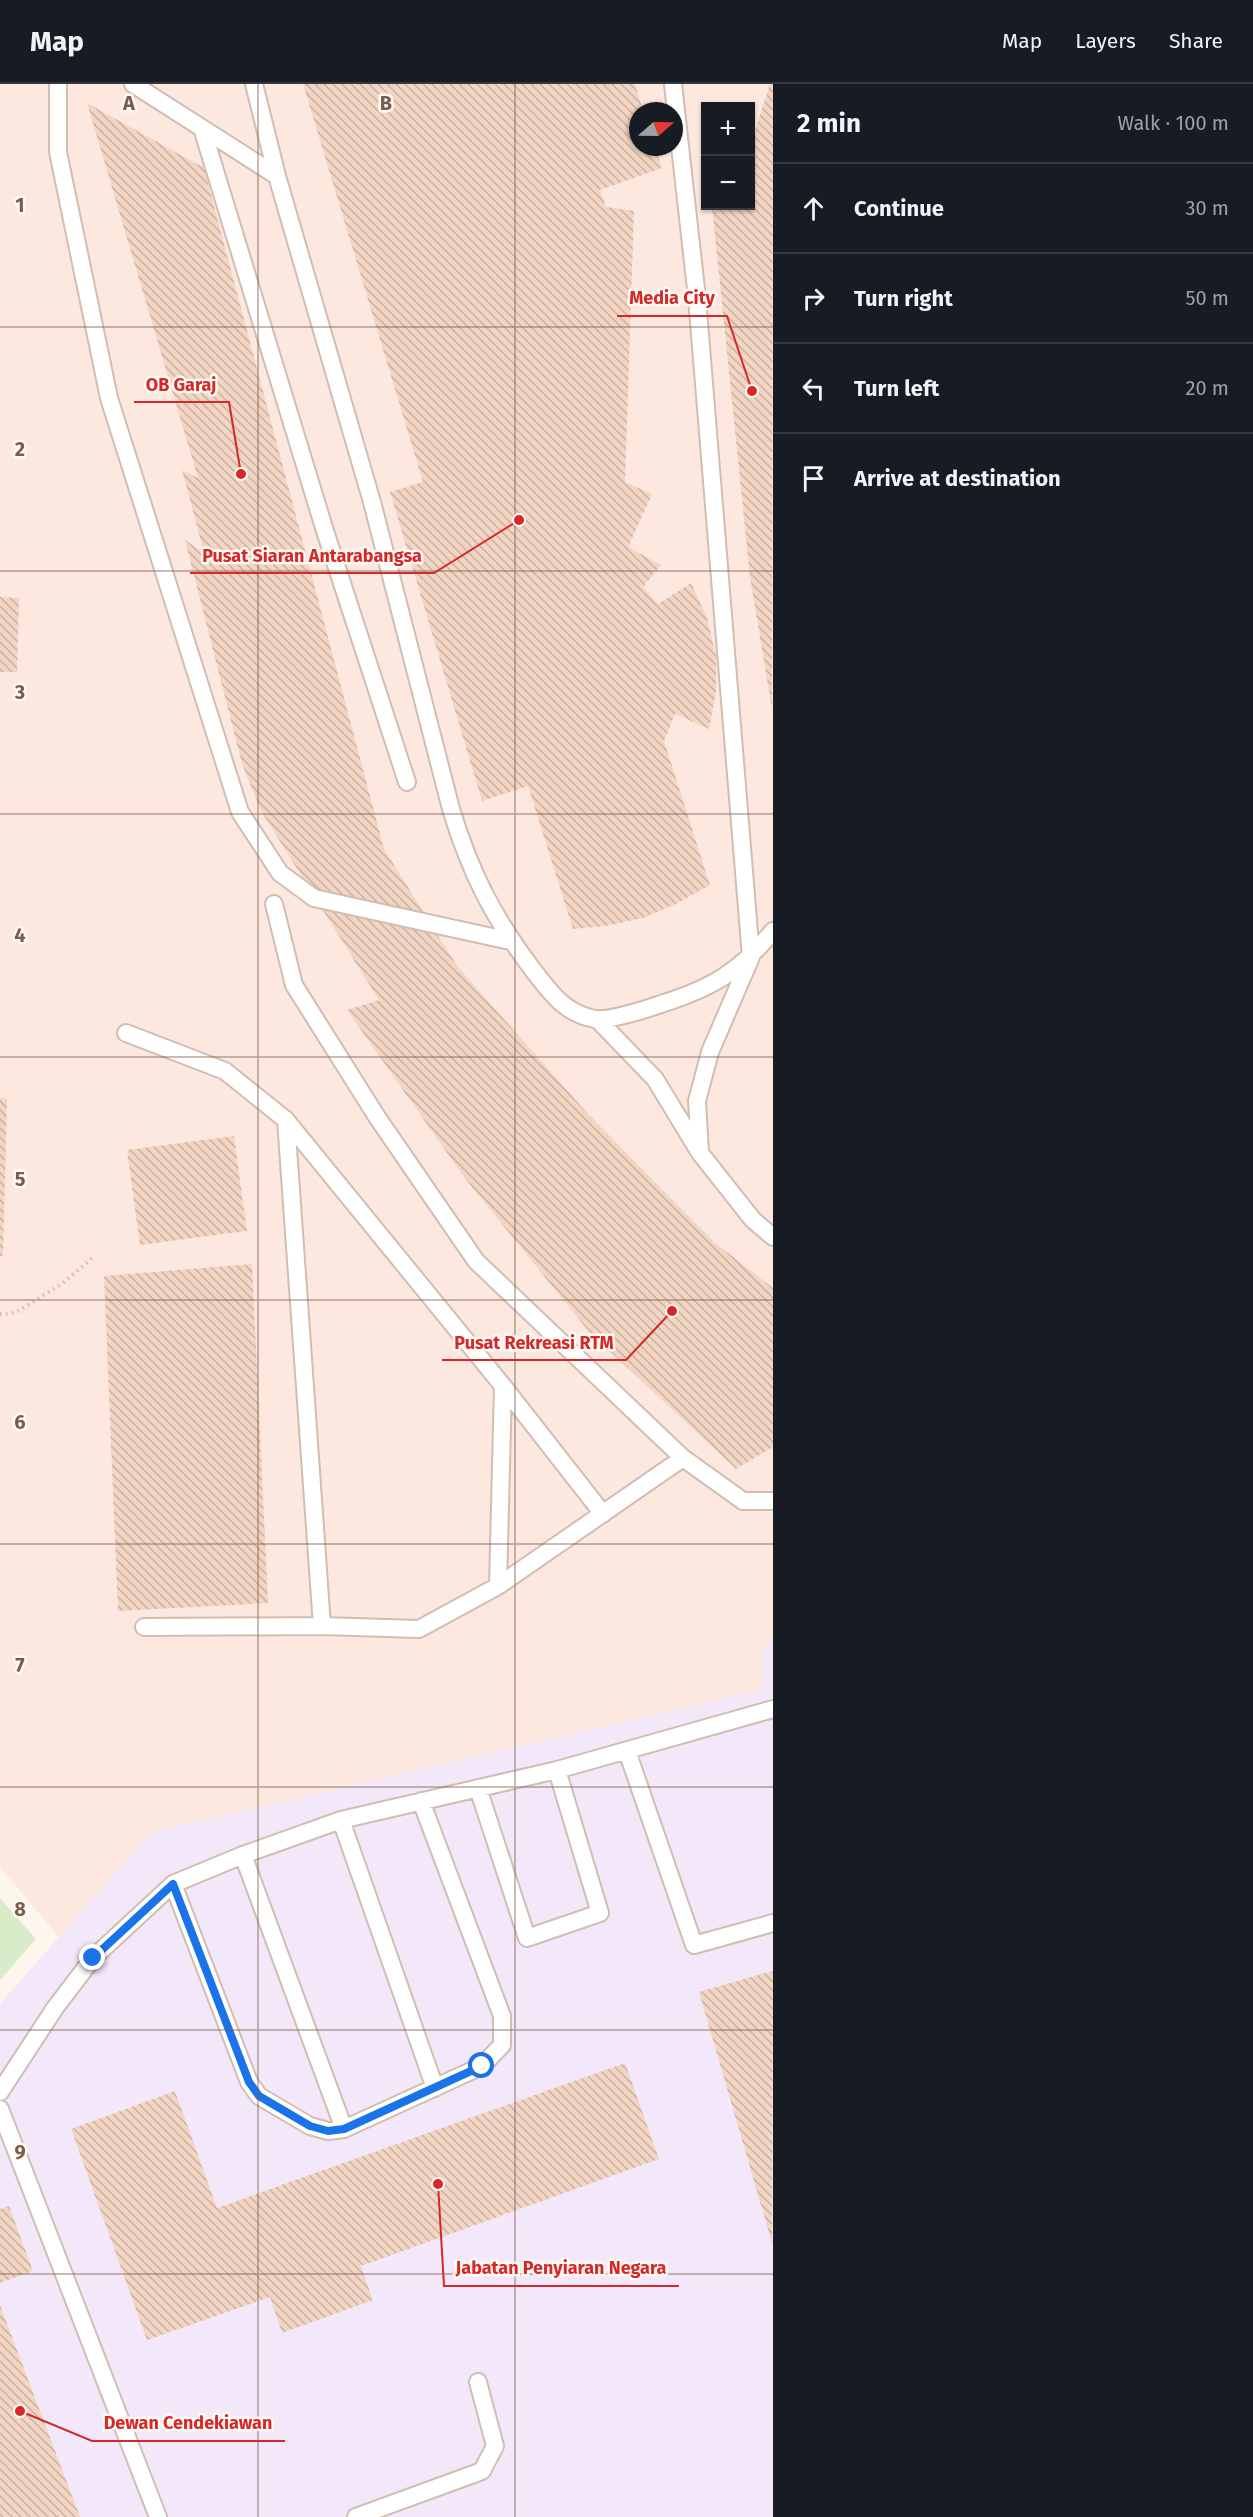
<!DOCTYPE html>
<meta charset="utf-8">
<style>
body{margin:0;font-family:"Fira Sans",sans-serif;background:#20242c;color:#f1f3f6}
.controls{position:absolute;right:18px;top:18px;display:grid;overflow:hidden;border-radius:0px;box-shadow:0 2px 4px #0004}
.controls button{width:54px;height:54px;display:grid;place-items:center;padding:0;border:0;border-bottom:2px solid #363941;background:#171b24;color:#f1f3f6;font:30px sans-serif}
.compass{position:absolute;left:629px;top:18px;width:54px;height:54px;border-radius:50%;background:#171b24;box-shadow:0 2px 4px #0004;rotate:70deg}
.stop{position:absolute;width:18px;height:18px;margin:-14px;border:4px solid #1a73e8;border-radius:50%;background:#fff}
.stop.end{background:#1a73e8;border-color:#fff;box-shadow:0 2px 6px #0008}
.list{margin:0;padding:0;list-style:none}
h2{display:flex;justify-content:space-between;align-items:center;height:78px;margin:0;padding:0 24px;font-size:26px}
h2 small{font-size:20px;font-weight:400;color:#9ea1a6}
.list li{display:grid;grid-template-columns:39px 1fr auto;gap:18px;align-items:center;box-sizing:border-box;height:90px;padding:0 24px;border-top:2px solid #363941}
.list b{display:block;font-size:22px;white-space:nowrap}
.list em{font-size:20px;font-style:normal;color:#9ea1a6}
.icon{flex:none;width:33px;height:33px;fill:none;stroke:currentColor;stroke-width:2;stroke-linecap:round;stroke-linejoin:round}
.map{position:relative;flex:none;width:773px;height:2433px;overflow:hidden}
header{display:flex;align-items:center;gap:36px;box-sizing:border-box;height:84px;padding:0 30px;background:#171b24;border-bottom:2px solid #363941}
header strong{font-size:28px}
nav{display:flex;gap:33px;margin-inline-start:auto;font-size:21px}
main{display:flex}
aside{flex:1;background:#171b24}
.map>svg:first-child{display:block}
.commercial{fill:#fde8e0;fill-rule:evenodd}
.education{fill:#f3e8fa}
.grass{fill:#d8ecc9}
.building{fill:url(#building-back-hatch)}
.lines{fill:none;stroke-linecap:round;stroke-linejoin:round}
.lane-casing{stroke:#d1beb0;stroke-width:20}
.path{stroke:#d9b8a5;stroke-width:4;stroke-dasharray:1.5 4.5;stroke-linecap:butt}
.lane{stroke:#fff;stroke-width:16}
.route{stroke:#1a73e8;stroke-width:8}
.grid{fill:none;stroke:#7a5c4d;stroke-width:1.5;stroke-opacity:0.55}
.grid-label{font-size:20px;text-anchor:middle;font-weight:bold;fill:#7a5c4d;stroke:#fffaf3;stroke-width:5;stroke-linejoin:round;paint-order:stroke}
.leader{fill:none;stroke:#d62828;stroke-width:2}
.callout-dot{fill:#d62828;stroke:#fffaf3;stroke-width:2}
.callout-label{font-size:18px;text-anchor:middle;font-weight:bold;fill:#d62828;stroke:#fffaf3;stroke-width:5;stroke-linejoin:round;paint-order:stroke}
</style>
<header>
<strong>Map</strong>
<nav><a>Map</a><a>Layers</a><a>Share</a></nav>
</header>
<main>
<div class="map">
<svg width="773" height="2433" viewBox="0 0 773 2433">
<defs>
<pattern id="building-back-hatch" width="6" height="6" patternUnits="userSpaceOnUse" patternTransform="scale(1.5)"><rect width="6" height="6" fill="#f3d5c3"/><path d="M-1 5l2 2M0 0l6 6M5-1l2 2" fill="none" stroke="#cab0a1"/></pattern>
</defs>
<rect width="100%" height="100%" fill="#fdf6ec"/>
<path class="commercial" d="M0 0H773V2433H0V1920L59 1853 0 1783ZM706 22H750V122H706ZM638 27H674V63H638Z"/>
<path class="education" d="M773 1555V2433H0V1920L59 1853 152 1748 761 1606 763 1563Z"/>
<path class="grass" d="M0 1814 36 1855 0 1896Z"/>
<path class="building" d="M303 0H635L643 27H638V63H655L662 84 600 106 606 123 634 127 625 398 652 410 628 463 661 481 643 503 658 520 691 499 707 534 716 572V608L709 645 675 630 664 657 710 801 676 820 643 834 605 842 573 845 528 702 482 717 390 408 423 398Z
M770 0H773L772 625 750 493 712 122H750V50H754Z
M87 19 204 84 384 765 457 882 588 1030 714 1158 773 1204V1363L736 1385 590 1249 464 1093 347 926 379 916 261 727 242 680 185 456 204 469 182 386 198 394Z
M0 513 19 514 17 588H0Z
M0 1014 7 1015 3 1172H0Z
M234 1052 247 1147 140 1161 127 1066Z
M252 1180 268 1519 118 1527 104 1192Z
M772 1887 773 1889 772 2159 699 1908Z
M625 1979 659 2075 361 2182 373 2216 282 2249 270 2213 147 2256 71 2045 175 2007 217 2124Z
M9 2122 33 2187 0 2199V2125Z
M0 2221 80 2433H0Z"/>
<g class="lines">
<defs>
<path id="lane" d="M58 0V68L109 314 240 728 280 789 314 814 510 857
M133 0 277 92
M254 0 277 92 372 418 451 725C470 788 493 833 533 886 550 908 565 930 595 935 609 937 647 925 661 920 712 904 739 888 773 847
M673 0 697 214 751 873 710 968 697 1017 700 1069
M202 44 325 447 407 698
M274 820 294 901 377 1033 476 1177 683 1374 743 1417H773
M597 935 655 995 700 1069 753 1136 773 1153
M126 949 225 987 286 1036 503 1302
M286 1036 322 1542
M498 1502 503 1302 603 1430
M144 1543 322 1542 419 1545 498 1502 683 1374
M627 1667 694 1861 773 1839
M478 1704 527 1854 600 1829 557 1686
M341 1736 435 2004
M243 1771 344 2045
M173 1800 249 1998 259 2012 310 2042 328 2047 344 2045 482 1982 502 1961V1932L421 1717
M0 2008 55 1924 93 1874 173 1800 243 1771 341 1736 557 1686 773 1625
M0 2025 158 2433
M356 2433 482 2387 495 2362 478 2298"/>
</defs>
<use href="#lane" class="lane-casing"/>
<path class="path" d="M0 1230 15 1229 63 1199 92 1174"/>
<use href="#lane" class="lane"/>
</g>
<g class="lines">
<path class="route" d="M93 1874 173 1800 249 1998 259 2012 310 2042 328 2047 344 2045 482 1982"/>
</g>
<path class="grid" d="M258 0V2433M515 0V2433M0 243H773M0 487H773M0 730H773M0 973H773M0 1216H773M0 1460H773M0 1703H773M0 1946H773M0 2190H773"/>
<g class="grid-label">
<text x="129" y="26">A</text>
<text x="386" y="26">B</text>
<text x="20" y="128">1</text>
<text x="20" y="372">2</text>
<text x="20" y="615">3</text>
<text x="20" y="858">4</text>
<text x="20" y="1102">5</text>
<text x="20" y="1345">6</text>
<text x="20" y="1588">7</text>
<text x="20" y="1832">8</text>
<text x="20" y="2075">9</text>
</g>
<path class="leader" d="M752 307L727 232H617M241 390L229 318H134M519 436L434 489H190M672 1227L626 1276H442M438 2100L444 2202H679M20 2327L92 2357H285"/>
<g class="callout-dot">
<circle cx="752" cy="307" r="6"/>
<circle cx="241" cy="390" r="6"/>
<circle cx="519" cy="436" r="6"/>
<circle cx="672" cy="1227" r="6"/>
<circle cx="438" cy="2100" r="6"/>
<circle cx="20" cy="2327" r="6"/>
</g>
<g class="callout-label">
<text x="672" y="220">Media City</text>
<text x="181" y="307">OB Garaj</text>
<text x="312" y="478">Pusat Siaran Antarabangsa</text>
<text x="534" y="1265">Pusat Rekreasi RTM</text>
<text x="561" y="2190">Jabatan Penyiaran Negara</text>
<text x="188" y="2345">Dewan Cendekiawan</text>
</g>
</svg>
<div class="controls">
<button>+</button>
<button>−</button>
</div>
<svg class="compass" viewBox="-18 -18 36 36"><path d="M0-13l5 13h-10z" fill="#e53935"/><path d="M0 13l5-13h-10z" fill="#9ea1a6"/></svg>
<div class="stop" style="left:482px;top:1982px"></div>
<div class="stop end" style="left:93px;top:1874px"></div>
</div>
<aside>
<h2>2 min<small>Walk · 100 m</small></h2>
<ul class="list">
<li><svg class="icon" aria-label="ahead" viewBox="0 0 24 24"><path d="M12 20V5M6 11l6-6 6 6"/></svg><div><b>Continue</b></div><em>30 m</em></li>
<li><svg class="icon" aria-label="right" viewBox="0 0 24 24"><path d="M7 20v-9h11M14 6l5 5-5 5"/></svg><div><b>Turn right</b></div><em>50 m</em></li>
<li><svg class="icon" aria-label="left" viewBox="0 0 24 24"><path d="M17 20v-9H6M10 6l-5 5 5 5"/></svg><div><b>Turn left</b></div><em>20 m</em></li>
<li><svg class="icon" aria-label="arrive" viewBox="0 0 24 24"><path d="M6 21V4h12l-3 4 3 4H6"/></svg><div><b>Arrive at destination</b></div></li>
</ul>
</aside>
</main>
